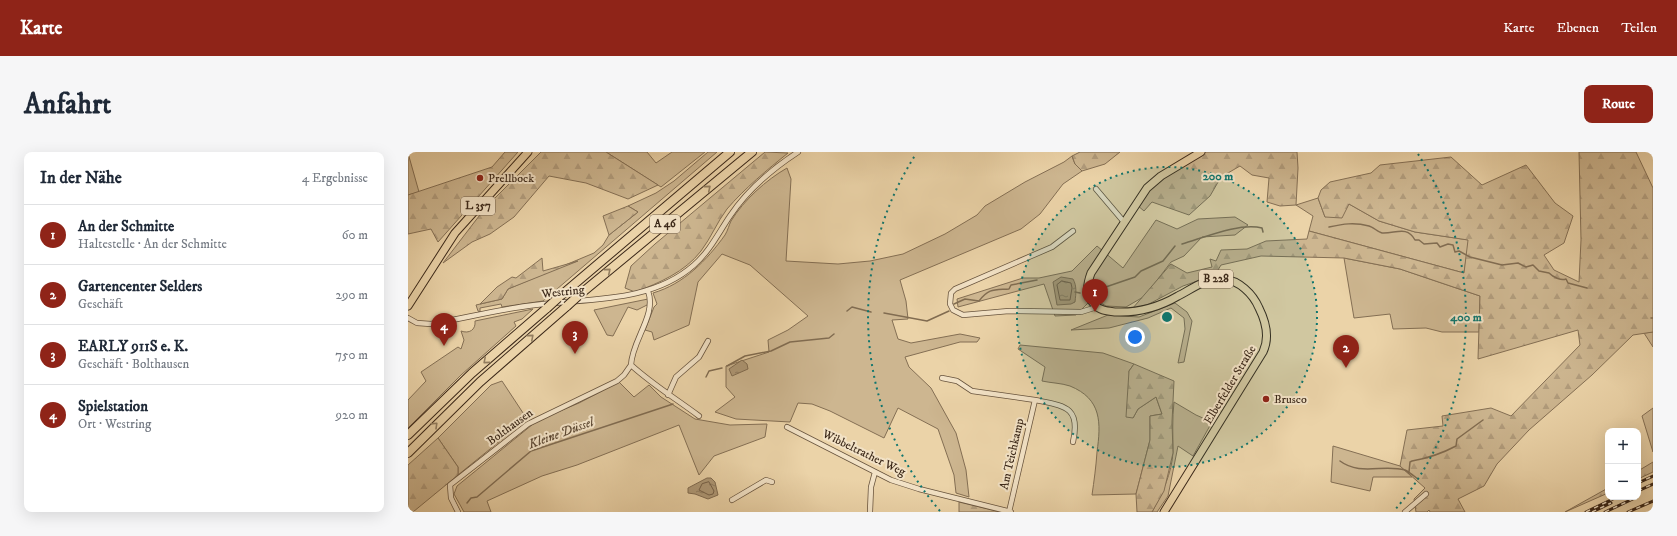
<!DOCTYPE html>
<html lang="de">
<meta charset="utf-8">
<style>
body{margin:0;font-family:"IM FELL DW Pica",serif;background:#f6f6f7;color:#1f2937}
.controls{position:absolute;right:12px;bottom:12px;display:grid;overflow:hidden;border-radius:8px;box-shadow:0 4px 16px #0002}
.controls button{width:36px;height:36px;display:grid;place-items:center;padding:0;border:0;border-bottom:1px solid #e0e1e3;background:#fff;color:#1f2937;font:20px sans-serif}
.you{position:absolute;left:727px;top:185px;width:14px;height:14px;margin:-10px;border:3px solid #fff;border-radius:50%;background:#1a73e8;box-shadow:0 0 0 6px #1a73e833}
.badge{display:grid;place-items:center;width:26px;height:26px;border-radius:50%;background:#8f2418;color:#fff;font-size:13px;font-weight:700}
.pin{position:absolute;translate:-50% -33px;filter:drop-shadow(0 1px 2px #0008)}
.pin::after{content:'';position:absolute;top:21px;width:14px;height:12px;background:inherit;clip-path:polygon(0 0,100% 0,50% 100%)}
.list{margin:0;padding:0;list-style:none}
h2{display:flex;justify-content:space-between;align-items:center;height:52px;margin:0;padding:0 16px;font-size:17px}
h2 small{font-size:13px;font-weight:400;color:#747a83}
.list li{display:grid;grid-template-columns:26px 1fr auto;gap:12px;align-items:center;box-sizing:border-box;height:60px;padding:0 16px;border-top:1px solid #e0e1e3}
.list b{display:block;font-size:15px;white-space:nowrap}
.list p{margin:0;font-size:13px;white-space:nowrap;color:#747a83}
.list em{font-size:13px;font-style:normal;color:#747a83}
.map{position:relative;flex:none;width:1245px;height:360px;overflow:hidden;border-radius:8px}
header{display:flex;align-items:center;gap:24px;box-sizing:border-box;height:56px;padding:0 20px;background:#8f2418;color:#fff}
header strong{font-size:19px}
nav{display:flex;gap:22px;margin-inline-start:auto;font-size:14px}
.intro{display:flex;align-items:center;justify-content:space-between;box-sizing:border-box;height:96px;padding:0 24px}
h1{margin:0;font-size:28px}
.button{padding:10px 18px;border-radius:8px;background:#8f2418;color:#fff;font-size:14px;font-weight:700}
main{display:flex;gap:24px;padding:0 24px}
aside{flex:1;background:#fff;border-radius:8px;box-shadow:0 4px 16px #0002}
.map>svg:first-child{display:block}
.green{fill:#cdb690;stroke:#846f54}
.forest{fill:url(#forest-firs);stroke:#846f54}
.water{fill:url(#water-ripples);stroke:#816c51}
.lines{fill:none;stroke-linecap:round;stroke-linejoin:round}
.shore{stroke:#756048;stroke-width:1}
.stream{stroke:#816c51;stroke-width:1.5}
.street-casing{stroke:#67533d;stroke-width:6}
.primary-casing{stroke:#3b2819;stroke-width:9}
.highway-casing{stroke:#3b2819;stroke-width:10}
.street{stroke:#f2e2c6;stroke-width:4.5}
.primary{stroke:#ebd3a8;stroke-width:7}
.highway{stroke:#ebd3a8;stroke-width:8}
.rail-casing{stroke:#3b2819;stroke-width:3}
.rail{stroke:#f2e2c6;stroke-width:1.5;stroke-dasharray:4.5;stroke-linecap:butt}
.highway-bridge-casing{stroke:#3b2819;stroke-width:10;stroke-linecap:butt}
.highway-bridge{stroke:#ebd3a8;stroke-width:8}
.oneway{stroke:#937e60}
.ring{fill:none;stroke:#0f766e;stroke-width:2;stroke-dasharray:2 4}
.poi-dot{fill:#8f2418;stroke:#f2e2c6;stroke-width:1.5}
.labels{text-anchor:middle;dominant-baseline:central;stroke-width:4;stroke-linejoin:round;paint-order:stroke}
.shield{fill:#f2e2c6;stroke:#72604d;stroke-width:1}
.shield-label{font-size:11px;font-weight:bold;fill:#3b2819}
.poi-label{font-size:12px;fill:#3b2819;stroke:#f2e2c6;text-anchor:start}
.street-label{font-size:12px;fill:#3b2819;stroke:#f2e2c6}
.water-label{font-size:13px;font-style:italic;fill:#5e4a35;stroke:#f2e2c6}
.centre{fill:#0f766e;stroke:#f2e2c6;stroke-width:2}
.ring-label{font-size:12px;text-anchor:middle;font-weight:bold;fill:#0f766e;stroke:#f2e2c6;stroke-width:4;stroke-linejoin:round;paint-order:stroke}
</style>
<header>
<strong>Karte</strong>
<nav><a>Karte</a><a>Ebenen</a><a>Teilen</a></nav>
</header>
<div class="intro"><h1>Anfahrt</h1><a class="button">Route</a></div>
<main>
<aside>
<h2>In der Nähe<small>4 Ergebnisse</small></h2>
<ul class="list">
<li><span class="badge">1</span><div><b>An der Schmitte</b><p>Haltestelle · An der Schmitte</p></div><em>60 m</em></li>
<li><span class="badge">2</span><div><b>Gartencenter Selders</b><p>Geschäft</p></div><em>290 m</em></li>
<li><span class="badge">3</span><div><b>EARLY 911S e. K.</b><p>Geschäft · Bolthausen</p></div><em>750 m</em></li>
<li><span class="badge">4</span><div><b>Spielstation</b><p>Ort · Westring</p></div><em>920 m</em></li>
</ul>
</aside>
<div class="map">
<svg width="1245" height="360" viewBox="0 0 1245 360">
<defs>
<pattern id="forest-firs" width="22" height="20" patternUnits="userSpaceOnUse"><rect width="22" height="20" fill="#cdb690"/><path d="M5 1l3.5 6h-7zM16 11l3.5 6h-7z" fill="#b19c7c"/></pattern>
<pattern id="water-ripples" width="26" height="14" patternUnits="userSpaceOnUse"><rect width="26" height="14" fill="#af9977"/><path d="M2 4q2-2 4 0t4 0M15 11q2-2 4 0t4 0" fill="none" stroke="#907d61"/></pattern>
</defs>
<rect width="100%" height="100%" fill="#ebd3a8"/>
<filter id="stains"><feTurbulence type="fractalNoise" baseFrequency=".005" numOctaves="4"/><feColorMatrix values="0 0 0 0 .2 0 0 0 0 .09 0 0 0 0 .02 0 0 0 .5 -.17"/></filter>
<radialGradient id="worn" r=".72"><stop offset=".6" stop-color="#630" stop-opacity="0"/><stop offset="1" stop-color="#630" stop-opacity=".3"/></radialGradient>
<path class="green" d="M198 0H239L248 11 264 0H297L253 35Z
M300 0H309L135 149 94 155 93 152 72 156V160L70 159 68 153 94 147 100 137 186 101 195 93 201 83 230 60 220 54 248 41 266 29Z
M0 1 11 40 0 43Z
M664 4 667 12 674 19 655 32 632 62 613 77 492 128 498 149 500 167 484 168 490 187 503 191 552 182 572 186 569 190H552L497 205 501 215 523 236 548 281 558 318 561 345 548 341 546 323 530 277 490 256 476 286 422 259 404 252 390 251 382 270 328 267 307 260 327 245 318 235V214L361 200 360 188 380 178 400 164 342 113 314 102 290 130 281 173 246 188 244 180 237 178 246 155 249 152 245 141C276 132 299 108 317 83 320 78 321 73 323 69 336 48 358 28 379 16L383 27 378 109 430 112 462 109 495 102 537 82 569 63 577 54 617 30 656 10Z
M910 46 917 65 941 52 971 69 1007 80 1061 88 1056 121 901 79 905 64 888 53Z
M827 65 840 73 827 83 794 85 776 104 763 110 737 144 718 155 698 154 688 148 686 145 668 163 647 164 636 132 550 155 549 147 615 126H631L664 119 689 94 715 116 748 68 769 77 790 67Z
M936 106 992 117 1072 144 1071 180H1034L1018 176 985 177 982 162 946 166Z
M240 147 241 152 229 158 220 155 205 184 199 183 186 158Z
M767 151 779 160 784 169 776 210 770 211 777 177 776 166 763 156 740 166 701 176 663 178 700 163 731 165Z
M125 157 114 167 106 170 108 174 53 223 0 276V248L18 229 13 220 50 195 53 197 56 188 53 179C61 182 68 178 67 169Z
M1245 180V195L1236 181Z
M612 193 695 201 726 212 721 219 725 266 730 257 748 245 754 262 742 264V288L728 342 684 343C686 329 688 315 689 300 693 271 694 247 662 234 653 231 643 231 634 229L637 215 610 197Z
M94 229 119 267 50 323V315L30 286 83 233Z
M211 230 226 245 241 233 253 245 287 267 322 273 359 272 357 285 306 304 291 323 271 273 169 313 134 324 79 349 83 360H56L46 342 49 334 130 268 171 251Z
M766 250 788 263 804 270 785 304 770 294 760 344 749 360H744C754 342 764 321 765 300 765 283 764 267 766 250Z
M1245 256V300L1234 264Z
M925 294 992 314 1004 325H965L962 339 923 330Z"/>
<path class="forest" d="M97 0H110L30 90 23 77 0 82V43L84 15Z
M133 0H198L250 33 220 47 178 31 141 24 106 65 82 82 64 90 35 111 78 55Z
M357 0 380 1C359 18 337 36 319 57 309 70 303 86 293 99 277 120 251 131 227 140L217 136 223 114 247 92Z
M672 0H712L697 12 674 19 667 12 664 4Z
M788 0H889L890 16 888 53 872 54 859 50 861 26 844 23 832 14 813 25 802 44 781 63 744 50 736 59 729 53 742 36 774 14Z
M1171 0H1228L1245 36V180L1225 183 1184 223 1121 278 1089 312 1076 334 1050 347 1057 360H1022L1021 358 1019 360H1008L1006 347 1017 336 992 314 999 278 1035 274 1034 264 1083 256 1103 264 1172 193 1170 178 1070 207 1072 144 992 117 936 106 853 104 813 113 807 123 775 134 741 152 724 157 763 112 779 121 804 115 802 107 808 109 813 98 839 97 858 89 899 87 901 79 1056 121 1060 88 1007 80 971 69 941 52 934 66 917 65 910 46 913 38 922 30 963 21 972 13 1043 5 1074 33 1118 13 1147 51 1165 64 1156 91 1136 103 1146 118 1171 130 1173 88Z
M220 54 230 60 201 83 195 64Z
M134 106 135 119 170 109 100 137 94 147 72 152 89 135 104 125 108 126Z
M726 212 766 229 764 270 765 301 756 339 744 360H729L728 342 742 288V264L754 262 748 245 730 257 725 266 718 265 721 219Z
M30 286 50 315V323L5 360H0V313Z
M1245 310V320L1230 327V319Z
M1200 336V341L1157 360Z
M551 350 592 360H551Z"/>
<path class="water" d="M653 125 665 127C669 134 668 141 667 150L663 152 649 153 645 130Z
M334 208 339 212 340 217 324 224 321 217Z
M299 326H303L307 330 310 343 300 347 287 342 280 341V336Z"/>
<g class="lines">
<path class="shore" d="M654 129 663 131 664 136 662 148H652L649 133Z
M301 330 306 339 305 342 301 343 291 338 294 332Z"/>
<path class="stream" d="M921 75C935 72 946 70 961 74 965 75 970 80 974 81 987 82 999 73 1007 88H1011L1016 92 1029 91 1032 95 1040 92 1045 93 1047 100 1051 99 1062 105 1094 113 1110 111 1118 115 1125 113 1131 119 1141 121C1145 125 1153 129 1158 127L1160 131 1179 136
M774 92C795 86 832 70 854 76L855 80
M686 139 727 125 733 119 755 109 767 94
M667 140 672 141
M546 152 557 147 571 149C581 136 586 138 601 137L603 133 629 128
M439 159 444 155 463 160
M476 161 519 169 541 159
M1243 166H1245
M319 214 337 204 363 199 382 190 421 186 426 182
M298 225 301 219 314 216
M932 309C952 324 975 312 997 318 1001 320 1006 324 1010 327
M1001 320 1002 310 1004 309C1021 306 1033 302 1048 294L1049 287 1075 268
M59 351 63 346 69 345 123 299 265 252"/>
<defs>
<path id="street" d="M688 37 716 70
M665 79 644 95 547 137 543 141 542 152 545 158 555 163 601 159 673 160 689 155
M240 139C249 163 224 188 223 213 245 233 267 246 291 264
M0 166 9 171 23 172C58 166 92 157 127 153 181 146 243 151 286 113 302 99 311 80 322 64 340 37 364 17 390 0
M534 226 549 229 564 239 627 248 601 360
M260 243 268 225 291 205 300 189
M627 248C656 254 673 254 665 290
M379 275 483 328 511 337 603 360
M324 348 358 328 364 330
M50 360 43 346 42 333 120 272 209 229 216 223 223 213
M462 360 463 335 467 320
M997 360 1018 342"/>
<path id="primary" d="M0 154 47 81 120 0
M756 360 855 200C862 185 858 170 851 156 845 142 831 128 815 127 797 126 784 137 770 144 751 155 730 161 708 160 700 159 692 159 686 152 677 143 679 132 683 121L739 36 753 24 793 0"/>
<path id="highway" d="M170 144 344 0
M150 146 322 0
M0 283 64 221 139 156
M0 301 72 230 159 154"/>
</defs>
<use href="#street" class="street-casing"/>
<use href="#primary" class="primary-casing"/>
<use href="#highway" class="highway-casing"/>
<use href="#street" class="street"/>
<use href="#primary" class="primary"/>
<use href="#highway" class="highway"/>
<defs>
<path id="rail" d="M1230 331 1245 324
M1230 339 1245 332
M1178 360 1209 345
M1184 360 1203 351
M1197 360 1229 345
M1220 360 1245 349"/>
</defs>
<use href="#rail" class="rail-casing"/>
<use href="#rail" class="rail"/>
<defs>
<path id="highway-bridge" d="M159 154 170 144
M139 156 150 146"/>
</defs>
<use href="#highway-bridge" class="highway-bridge-casing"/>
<use href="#highway-bridge" class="highway-bridge"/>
</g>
<defs><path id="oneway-chevron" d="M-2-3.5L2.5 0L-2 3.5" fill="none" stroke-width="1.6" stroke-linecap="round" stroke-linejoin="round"/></defs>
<g class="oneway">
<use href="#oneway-chevron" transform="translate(300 36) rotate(-40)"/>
<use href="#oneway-chevron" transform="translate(200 119) rotate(-40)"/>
<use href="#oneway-chevron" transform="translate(123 185) rotate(-41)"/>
<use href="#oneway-chevron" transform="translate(78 209) rotate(139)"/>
<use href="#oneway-chevron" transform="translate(27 273) rotate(-44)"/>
</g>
<circle cx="759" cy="165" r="150" fill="#0f766e" fill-opacity=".12"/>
<g class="ring">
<circle cx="759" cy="165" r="150"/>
<path d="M532 359A299 299 0 0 1 508 2M1010 2A299 299 0 0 1 986 359"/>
</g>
<g class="poi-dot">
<circle cx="72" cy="26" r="4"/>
<circle cx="858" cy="247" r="4"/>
</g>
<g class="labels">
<g class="shield">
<rect x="53" y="45" width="34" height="18" rx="3"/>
<rect x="242" y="63" width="30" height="18" rx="3"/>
<rect x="791" y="118" width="34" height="18" rx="3"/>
</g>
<g class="shield-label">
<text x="70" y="54">L 357</text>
<text x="257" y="72">A 46</text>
<text x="808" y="127">B 228</text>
</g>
<g class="poi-label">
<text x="80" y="26">Prellbock</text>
<text x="866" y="247">Brusco</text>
</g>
<g class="street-label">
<text transform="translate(155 140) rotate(-6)">Westring</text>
<text transform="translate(822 233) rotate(-59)">Elberfelder Straße</text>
<text transform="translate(102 275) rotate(-36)">Bolthausen</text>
<text transform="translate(456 301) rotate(26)">Wibbeltrather Weg</text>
<text transform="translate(604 302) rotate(-77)">Am Teichkamp</text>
</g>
<g class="water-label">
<text transform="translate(153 281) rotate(-20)">Kleine Düssel</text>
</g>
</g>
<circle cx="759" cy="165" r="6" class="centre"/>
<g class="ring-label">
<text x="810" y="28">200 m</text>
<text x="1058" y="169">400 m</text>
</g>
<rect width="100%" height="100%" filter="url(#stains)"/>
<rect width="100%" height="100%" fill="url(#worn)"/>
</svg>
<div class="controls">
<button>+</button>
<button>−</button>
</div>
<div class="you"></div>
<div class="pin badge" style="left:687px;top:160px">1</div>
<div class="pin badge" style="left:938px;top:216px">2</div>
<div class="pin badge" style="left:167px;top:202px">3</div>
<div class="pin badge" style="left:36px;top:194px">4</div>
</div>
</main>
